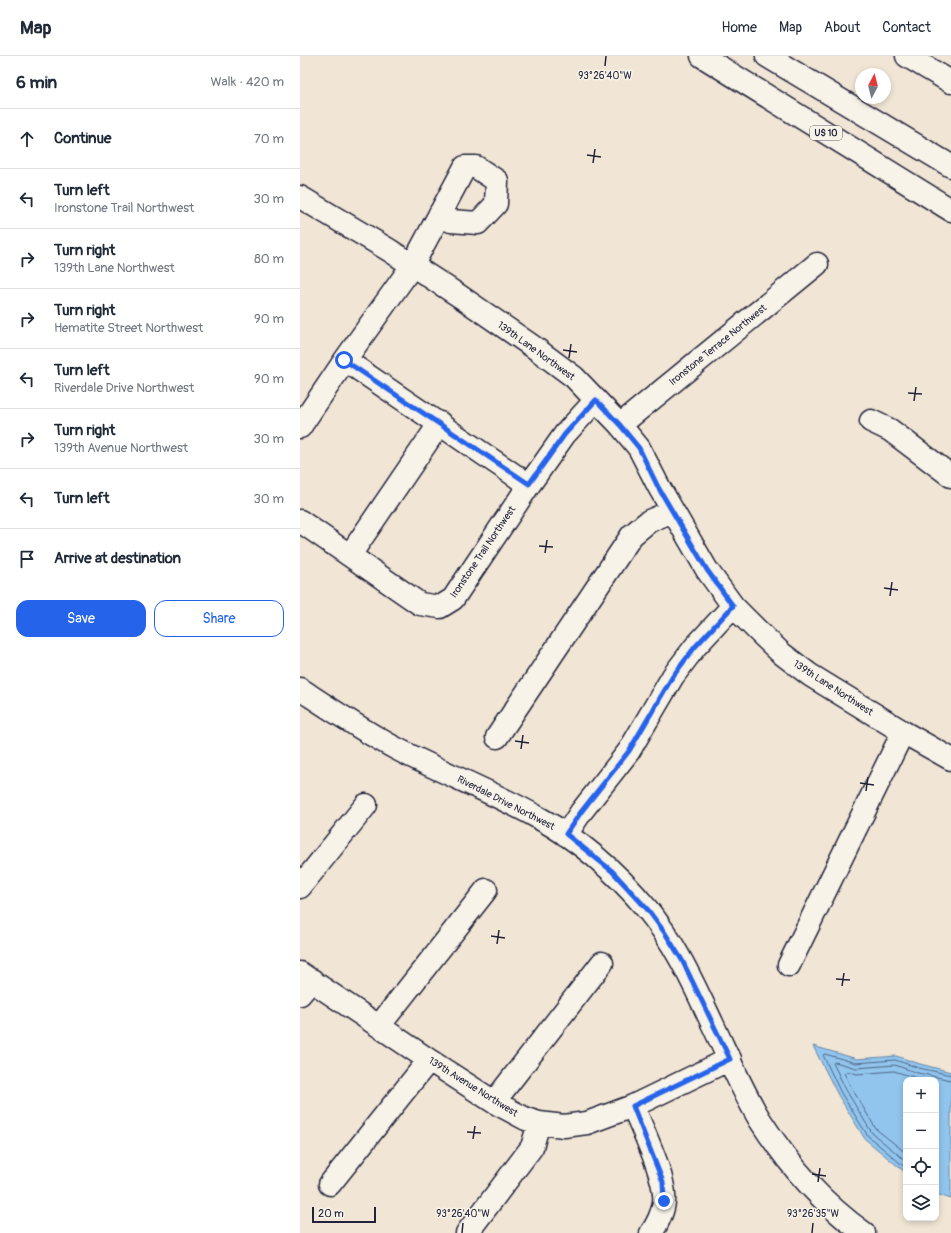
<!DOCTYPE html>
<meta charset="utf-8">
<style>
body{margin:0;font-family:Pangolin,sans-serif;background:#f2f2f3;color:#1f2937}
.controls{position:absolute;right:12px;bottom:12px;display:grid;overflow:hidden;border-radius:8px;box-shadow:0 2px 6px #0003}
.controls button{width:36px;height:36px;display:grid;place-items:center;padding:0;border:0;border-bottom:1px solid #e0e1e3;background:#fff;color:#1f2937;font:20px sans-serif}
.compass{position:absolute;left:555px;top:12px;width:36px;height:36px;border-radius:50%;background:#fff;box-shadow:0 2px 6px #0003;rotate:7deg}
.scale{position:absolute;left:12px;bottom:10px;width:64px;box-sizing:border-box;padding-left:4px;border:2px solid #22223b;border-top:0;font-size:11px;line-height:14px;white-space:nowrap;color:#22223b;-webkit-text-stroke:3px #f7f3e8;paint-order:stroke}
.stop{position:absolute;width:12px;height:12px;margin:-9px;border:3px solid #2563eb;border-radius:50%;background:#fff}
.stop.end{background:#2563eb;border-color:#fff;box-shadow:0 1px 4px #0008}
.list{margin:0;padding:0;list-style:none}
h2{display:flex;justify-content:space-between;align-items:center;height:52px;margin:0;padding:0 16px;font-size:17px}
h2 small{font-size:13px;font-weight:400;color:#747a83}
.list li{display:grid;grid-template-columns:26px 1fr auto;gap:12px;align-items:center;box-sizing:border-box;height:60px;padding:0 16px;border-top:1px solid #e0e1e3}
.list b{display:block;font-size:15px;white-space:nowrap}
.list p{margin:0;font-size:13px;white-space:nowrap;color:#747a83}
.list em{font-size:13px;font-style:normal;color:#747a83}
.actions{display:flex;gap:8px;padding:12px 16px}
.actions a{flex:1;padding:9px 0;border:1px solid #2563eb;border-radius:12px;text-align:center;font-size:14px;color:#2563eb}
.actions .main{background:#2563eb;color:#fff}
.icon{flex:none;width:22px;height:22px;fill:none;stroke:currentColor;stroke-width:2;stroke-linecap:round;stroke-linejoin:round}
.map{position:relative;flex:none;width:651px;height:1177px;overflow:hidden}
header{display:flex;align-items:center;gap:24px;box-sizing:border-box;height:56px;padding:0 20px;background:#fff;border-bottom:1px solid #e0e1e3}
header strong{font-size:19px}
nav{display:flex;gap:22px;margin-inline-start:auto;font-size:14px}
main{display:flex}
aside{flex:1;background:#fff}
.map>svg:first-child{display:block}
.water{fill:#91c5ee;stroke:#6584a6}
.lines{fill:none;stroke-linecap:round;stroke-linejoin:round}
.shore{stroke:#4e6383;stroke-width:1}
.minor-casing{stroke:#22223b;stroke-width:25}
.highway-casing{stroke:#22223b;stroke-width:25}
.minor{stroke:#f7f3e8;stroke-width:22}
.highway{stroke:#f7f3e8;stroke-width:22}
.route{stroke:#2563eb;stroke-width:5}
.ticks{fill:none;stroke:#22223b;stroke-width:1.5}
.labels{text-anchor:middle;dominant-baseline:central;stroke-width:3;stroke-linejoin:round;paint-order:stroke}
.shield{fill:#f7f3e8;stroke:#62616f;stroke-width:1}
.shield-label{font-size:9px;font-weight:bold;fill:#22223b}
.street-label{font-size:10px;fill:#22223b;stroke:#f7f3e8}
.ticks-label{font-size:10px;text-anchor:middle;fill:#22223b;stroke:#f7f3e8;stroke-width:3;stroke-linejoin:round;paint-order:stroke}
</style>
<header>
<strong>Map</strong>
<nav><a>Home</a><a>Map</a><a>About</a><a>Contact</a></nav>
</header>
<main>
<aside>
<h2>6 min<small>Walk · 420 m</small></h2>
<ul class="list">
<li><svg class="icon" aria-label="ahead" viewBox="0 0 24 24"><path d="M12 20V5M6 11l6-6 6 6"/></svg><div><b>Continue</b></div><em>70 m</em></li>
<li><svg class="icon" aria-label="left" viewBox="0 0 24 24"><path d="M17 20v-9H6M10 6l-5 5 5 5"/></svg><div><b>Turn left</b><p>Ironstone Trail Northwest</p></div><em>30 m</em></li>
<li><svg class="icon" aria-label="right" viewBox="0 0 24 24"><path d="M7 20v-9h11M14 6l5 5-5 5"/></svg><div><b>Turn right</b><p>139th Lane Northwest</p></div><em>80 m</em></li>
<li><svg class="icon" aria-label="right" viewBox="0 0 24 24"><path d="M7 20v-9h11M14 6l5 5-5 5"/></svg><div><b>Turn right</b><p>Hematite Street Northwest</p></div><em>90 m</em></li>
<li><svg class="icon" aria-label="left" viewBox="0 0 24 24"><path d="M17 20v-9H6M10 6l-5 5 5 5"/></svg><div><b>Turn left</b><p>Riverdale Drive Northwest</p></div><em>90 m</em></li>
<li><svg class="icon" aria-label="right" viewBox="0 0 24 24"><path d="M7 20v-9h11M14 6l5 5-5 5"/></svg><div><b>Turn right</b><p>139th Avenue Northwest</p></div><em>30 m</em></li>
<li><svg class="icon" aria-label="left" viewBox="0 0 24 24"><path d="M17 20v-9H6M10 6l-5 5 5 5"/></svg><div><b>Turn left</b></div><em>30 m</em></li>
<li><svg class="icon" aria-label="arrive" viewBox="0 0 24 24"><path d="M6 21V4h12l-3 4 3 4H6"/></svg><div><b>Arrive at destination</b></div></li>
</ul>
<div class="actions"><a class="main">Save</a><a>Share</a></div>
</aside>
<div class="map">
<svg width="651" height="1177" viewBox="0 0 651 1177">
<rect width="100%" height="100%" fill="#f1e6d5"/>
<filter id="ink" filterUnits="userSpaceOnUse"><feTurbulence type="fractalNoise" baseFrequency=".025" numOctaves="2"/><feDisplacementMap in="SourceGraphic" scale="8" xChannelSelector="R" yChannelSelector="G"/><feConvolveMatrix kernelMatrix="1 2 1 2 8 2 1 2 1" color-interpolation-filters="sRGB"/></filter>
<g filter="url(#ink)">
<path class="water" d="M513 990 557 1003 596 1000 620 1008 651 1016V1143L636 1138V1024H606V1117L565 1083 538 1039Z"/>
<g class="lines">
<path class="shore" d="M606 1097 576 1073 551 1031 544 1017 546 1015 557 1018 594 1015 623 1024
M606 1105 572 1077 546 1034 533 1007 535 1006 556 1012 595 1009 618 1017 651 1024
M606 1112 568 1080 541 1037 523 999 525 998 556 1007 595 1004 619 1012 651 1019"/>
<defs>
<path id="minor" d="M607 0 651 26
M0 141 89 194 161 241 235 292 274 321 320 369 339 392 359 431 407 514 433 550 458 575 481 597 510 619 603 676 651 703
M45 304 229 429
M571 365 590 374 651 420
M320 369 517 208
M0 371 45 304 112 210 165 111H176L197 125 196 148 178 167 151 165 140 157
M0 465 120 548 140 551 153 543 229 429 265 378 296 344
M50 499 140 367
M0 633C32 654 63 675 97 693 143 717 193 736 239 762 281 785 317 817 347 853 376 888 394 929 413 969 428 1001 442 1034 460 1064 488 1108 521 1147 564 1177
M197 681 332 479 349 465 373 455
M266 779 281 756 329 695 373 620 395 591 433 550
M0 831 66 749
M489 909 603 676
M0 917 129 1004 194 1046 226 1063 239 1067 264 1070 287 1067 333 1050 430 1003
M0 938 12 924
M79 970 186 834
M194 1046 302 907
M333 1050C342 1073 367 1123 364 1146 363 1156 357 1169 351 1177
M30 1128 129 1004
M167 1177 232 1091 239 1067"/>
<path id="highway" d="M402 0 651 154
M467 0 651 110"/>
</defs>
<use href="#minor" class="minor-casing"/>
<use href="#highway" class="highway-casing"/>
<use href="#minor" class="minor"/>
<use href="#highway" class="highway"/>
</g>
</g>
<g class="lines" filter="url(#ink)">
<path class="route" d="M44 304 229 428 265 378 296 344 320 369 339 392 358 431 407 514 433 550 395 591 373 620 329 695 281 756 266 778 312 815 348 854 365 877 382 904 430 1003 333 1050 363 1126 364 1145"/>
</g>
<path class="ticks" d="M305 10 306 0M287 99 301 101M293 107 295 93M263 294 277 296M269 302 271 288M608 337 622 338M614 345 616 331M239 490 253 491M245 497 247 484M584 532 598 534M590 540 592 526M215 685 229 687M221 693 223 679M560 727 574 729M566 735 568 721M191 880 205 882M197 888 199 874M536 923 550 924M542 930 544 917M167 1076 181 1077M173 1083 175 1070M512 1118 526 1120M518 1126 520 1112M162 1177 163 1167M512 1177 513 1167"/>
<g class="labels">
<rect class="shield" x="510" y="70" width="32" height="14" rx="3"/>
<g class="shield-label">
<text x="526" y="77">US 10</text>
</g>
<g class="street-label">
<text transform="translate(418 289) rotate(-39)">Ironstone Terrace Northwest</text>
<text transform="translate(236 295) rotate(36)">139th Lane Northwest</text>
<text transform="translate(183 496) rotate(-56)">Ironstone Trail Northwest</text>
<text transform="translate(533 632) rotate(33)">139th Lane Northwest</text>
<text transform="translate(206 747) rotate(27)">Riverdale Drive Northwest</text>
<text transform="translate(173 1031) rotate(32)">139th Avenue Northwest</text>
</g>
</g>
<g class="ticks-label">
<text x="305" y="23">93°26'40"W</text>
<text x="163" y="1161">93°26'40"W</text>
<text x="513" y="1161">93°26'35"W</text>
</g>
</svg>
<div class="controls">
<button>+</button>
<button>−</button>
<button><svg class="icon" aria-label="locate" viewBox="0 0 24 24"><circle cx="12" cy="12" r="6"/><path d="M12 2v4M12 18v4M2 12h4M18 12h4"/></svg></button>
<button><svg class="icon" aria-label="layers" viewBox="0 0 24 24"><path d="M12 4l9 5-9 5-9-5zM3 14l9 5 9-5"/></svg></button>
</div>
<svg class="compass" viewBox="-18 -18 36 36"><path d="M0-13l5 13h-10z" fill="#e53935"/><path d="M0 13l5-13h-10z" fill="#747a83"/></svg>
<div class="scale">20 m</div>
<div class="stop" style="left:44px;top:304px"></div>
<div class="stop end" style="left:364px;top:1145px"></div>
</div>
</main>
